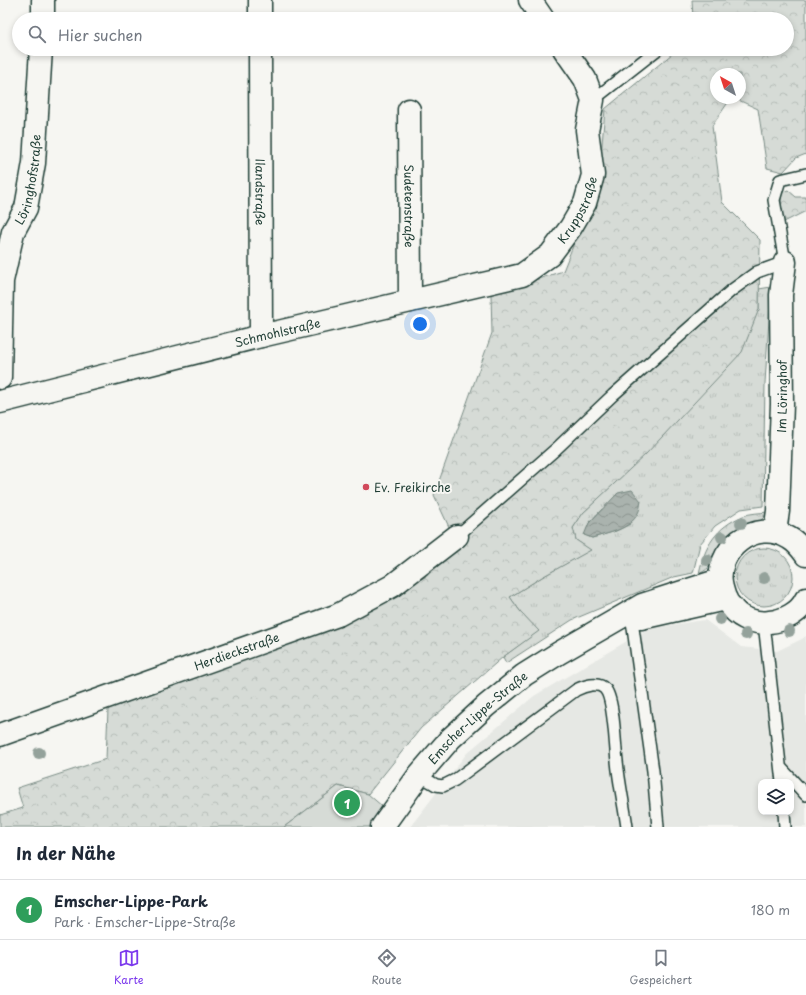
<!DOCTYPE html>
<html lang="de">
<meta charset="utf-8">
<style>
body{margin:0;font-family:"Playpen Sans",sans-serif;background:#f2f2f3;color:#1f2937}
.controls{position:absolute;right:12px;bottom:12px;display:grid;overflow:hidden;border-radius:8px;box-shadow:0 2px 6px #0003}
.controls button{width:36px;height:36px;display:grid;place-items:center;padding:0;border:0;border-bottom:1px solid #e0e1e3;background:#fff;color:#1f2937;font:20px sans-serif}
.compass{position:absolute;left:710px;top:68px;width:36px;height:36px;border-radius:50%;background:#fff;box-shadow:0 2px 6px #0003;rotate:321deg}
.you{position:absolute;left:420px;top:324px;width:14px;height:14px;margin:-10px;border:3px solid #fff;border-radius:50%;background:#1a73e8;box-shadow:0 0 0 6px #1a73e833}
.badge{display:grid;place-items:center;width:26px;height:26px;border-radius:50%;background:#7c3aed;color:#fff;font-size:13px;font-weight:700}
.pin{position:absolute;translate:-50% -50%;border:2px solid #fff;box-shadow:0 1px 4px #0006}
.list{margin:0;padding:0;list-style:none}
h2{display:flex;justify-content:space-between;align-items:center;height:52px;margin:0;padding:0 16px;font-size:17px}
h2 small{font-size:13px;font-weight:400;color:#747a83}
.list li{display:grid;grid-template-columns:26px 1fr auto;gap:12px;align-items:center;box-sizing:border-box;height:60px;padding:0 16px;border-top:1px solid #e0e1e3}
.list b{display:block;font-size:15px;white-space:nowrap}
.list p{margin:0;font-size:13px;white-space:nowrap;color:#747a83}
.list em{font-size:13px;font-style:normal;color:#747a83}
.icon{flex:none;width:22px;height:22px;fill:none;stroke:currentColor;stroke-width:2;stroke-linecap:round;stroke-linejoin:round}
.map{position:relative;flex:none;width:806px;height:827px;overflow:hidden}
.search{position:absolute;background:#fff;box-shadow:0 2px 6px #0003;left:12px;right:12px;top:12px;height:44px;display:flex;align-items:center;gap:10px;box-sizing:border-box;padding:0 14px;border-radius:22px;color:#747a83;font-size:15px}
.sheet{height:112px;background:#fff}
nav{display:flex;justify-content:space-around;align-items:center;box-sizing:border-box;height:56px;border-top:1px solid #e0e1e3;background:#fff;font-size:11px;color:#747a83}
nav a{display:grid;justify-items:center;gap:2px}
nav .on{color:#7c3aed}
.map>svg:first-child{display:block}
.built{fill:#e6e8e4;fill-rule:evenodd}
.grass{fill:url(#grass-tufts);stroke:#7a8c85;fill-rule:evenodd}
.forest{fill:url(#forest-crowns);stroke:#7a8c85}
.green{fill:#d6dbd6;stroke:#7a8c85}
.water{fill:url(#water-waves);stroke:#72847d}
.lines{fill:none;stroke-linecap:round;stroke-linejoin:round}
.service-casing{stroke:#1f3d34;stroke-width:14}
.minor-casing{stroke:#1f3d34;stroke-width:25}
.tertiary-casing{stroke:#1f3d34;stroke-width:25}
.service{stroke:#f6f6f2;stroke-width:11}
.minor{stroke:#f6f6f2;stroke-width:22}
.tertiary{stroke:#f6f6f2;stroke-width:22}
.tree{fill:#94a29b}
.poi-dot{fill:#d1495b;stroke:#f6f6f2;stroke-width:1.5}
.labels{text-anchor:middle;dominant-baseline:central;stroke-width:4;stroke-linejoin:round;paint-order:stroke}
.street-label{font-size:12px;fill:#1f3d34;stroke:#f6f6f2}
.poi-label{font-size:12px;fill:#1f3d34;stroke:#f6f6f2;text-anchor:start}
</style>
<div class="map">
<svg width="806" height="827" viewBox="0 0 806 827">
<defs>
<pattern id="grass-tufts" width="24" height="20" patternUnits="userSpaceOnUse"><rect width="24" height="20" fill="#d6dbd6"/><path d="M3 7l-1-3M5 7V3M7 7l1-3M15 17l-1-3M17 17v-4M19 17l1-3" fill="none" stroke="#b7bdb8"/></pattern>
<pattern id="forest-crowns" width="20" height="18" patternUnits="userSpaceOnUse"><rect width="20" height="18" fill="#d6dbd6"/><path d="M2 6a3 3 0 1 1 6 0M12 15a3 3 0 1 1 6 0" fill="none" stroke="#b7bdb8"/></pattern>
<pattern id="water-waves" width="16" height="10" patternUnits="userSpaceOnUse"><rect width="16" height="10" fill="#aab3ae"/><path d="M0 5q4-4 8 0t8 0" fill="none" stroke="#8a938e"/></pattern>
</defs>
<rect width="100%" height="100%" fill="#f6f6f2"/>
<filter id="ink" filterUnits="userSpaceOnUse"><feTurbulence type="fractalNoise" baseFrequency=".025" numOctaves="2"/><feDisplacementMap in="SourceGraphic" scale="8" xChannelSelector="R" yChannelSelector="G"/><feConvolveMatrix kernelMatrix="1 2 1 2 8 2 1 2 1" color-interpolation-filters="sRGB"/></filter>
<g filter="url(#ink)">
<path class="built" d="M705 620 741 647 777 651 802 639 806 636V827H410L467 753 534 696 649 628ZM761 782H791V812H761Z"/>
<path class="grass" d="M771 287 765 383 763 506 741 509 715 526 700 544 693 573 674 577 572 620 506 663 503 657 538 631 520 611 510 597 542 577 590 550 576 540 573 528 583 513 646 453 682 415 759 310V289ZM602 509 630 524 616 531 592 538 585 535 589 523Z
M768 512 758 524C754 525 747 524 743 527 732 531 721 542 716 553 710 565 712 567 699 574 704 547 716 527 743 516 750 513 760 513 768 512Z
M735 577a29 29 0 1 1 58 0a29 29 0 1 1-58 0Z"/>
<path class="forest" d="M692 0H806V154L796 158 783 172 767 168 758 109 734 98H740V74H716V98H731L712 126 722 202 760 240 759 309 742 352 646 454 583 513 573 528 576 540 591 550 542 577 510 597 520 611 539 631 503 657 421 728 368 794 338 786 284 827H0V815L23 808 17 788 106 759 108 709 331 626 427 576 457 544 434 495 492 333 491 294 563 271 599 180 605 109 678 49H787V19H693Z
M788 190 796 197H806V211L784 222 781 207V193Z"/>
<path class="green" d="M338 786 368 794 390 813 381 827H284Z"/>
<path class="water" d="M632 490 641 501C640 505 640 510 638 513 630 530 608 533 592 538L584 535 589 523 618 493Z"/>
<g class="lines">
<defs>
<path id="service" d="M593 100 658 49
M457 536 556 449 613 395 732 290 757 272 785 262 774 200 780 180 806 174
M632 621 653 771 658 827
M764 623 782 782
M782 769 806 795
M419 775 436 785 443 786 455 780 576 690C584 686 598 681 605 689 614 698 615 746 617 761 619 783 624 805 627 827
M784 812 785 827"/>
<g id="minor">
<path d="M43 0V19"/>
<path d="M260 0V19"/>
<path d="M530 0 543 19"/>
<path id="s1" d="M260 49 261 336"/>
<path id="s2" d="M409 110 410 301"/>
<path id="s3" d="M0 378 2 281 13 232 26 208 34 163 41 49"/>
<path id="s4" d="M0 402 261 336 522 275 550 255 571 227 585 203 593 175 587 130 593 100 585 79 564 49"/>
<path id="s5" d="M775 532 778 511 782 404 781 295 785 262"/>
<path id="s6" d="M0 735 338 615 392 586 457 536"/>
</g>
<g id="tertiary">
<path d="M806 555C801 548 797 542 789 538 756 517 712 550 722 588 723 591 724 596 726 599 727 603 731 606 733 609 741 619 757 624 769 622 783 621 800 613 806 599"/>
<path d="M641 618 725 599"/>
<path id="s7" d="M382 827 419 775 450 739 486 706 524 675 559 653 642 605 720 580"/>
</g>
</defs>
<use href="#service" class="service-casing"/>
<use href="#minor" class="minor-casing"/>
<use href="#tertiary" class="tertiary-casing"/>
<use href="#service" class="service"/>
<use href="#minor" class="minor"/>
<use href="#tertiary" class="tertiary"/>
</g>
<g class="tree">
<circle cx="741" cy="523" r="6"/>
<circle cx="722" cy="537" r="6"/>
<circle cx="707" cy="560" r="6"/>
<circle cx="764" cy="578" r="6"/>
<circle cx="720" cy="619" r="6"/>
<circle cx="789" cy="631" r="6"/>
<circle cx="746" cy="634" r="6"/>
<circle cx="39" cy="753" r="6"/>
</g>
</g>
<circle class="poi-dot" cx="366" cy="487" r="4"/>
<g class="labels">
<g class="street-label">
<text stroke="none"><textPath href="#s3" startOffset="203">Löringhofstraße</textPath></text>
<text stroke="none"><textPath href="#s1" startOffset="143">Ilandstraße</textPath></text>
<text stroke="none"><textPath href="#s2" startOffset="96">Sudetenstraße</textPath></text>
<text stroke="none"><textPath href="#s4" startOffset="625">Kruppstraße</textPath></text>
<text stroke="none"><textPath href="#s4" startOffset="286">Schmohlstraße</textPath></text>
<text stroke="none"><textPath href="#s5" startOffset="136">Im Löringhof</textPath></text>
<text stroke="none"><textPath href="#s6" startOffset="251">Herdieckstraße</textPath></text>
<text stroke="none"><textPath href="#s7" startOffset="146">Emscher-Lippe-Straße</textPath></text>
</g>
<g class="poi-label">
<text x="374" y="487">Ev. Freikirche</text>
</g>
</g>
</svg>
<div class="controls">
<button><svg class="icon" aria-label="layers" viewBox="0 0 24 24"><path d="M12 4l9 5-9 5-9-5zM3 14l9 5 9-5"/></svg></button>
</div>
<svg class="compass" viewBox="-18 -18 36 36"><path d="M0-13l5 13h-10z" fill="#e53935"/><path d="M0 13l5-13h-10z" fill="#747a83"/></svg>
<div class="you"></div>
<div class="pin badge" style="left:347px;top:803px;background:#2e9e5b">1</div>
<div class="search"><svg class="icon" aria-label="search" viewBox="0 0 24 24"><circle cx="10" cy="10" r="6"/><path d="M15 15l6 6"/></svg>Hier suchen</div>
</div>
<section class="sheet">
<h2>In der Nähe<small></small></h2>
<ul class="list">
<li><span class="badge" style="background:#2e9e5b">1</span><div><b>Emscher-Lippe-Park</b><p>Park · Emscher-Lippe-Straße</p></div><em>180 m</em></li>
</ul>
</section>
<nav>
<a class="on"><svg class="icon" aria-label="map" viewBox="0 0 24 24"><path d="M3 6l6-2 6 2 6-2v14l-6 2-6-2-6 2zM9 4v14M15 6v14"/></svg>Karte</a>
<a><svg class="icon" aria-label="directions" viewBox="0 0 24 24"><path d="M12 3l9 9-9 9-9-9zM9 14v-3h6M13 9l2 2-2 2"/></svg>Route</a>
<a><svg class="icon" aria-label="saved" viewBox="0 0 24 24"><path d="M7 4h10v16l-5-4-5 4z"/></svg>Gespeichert</a>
</nav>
